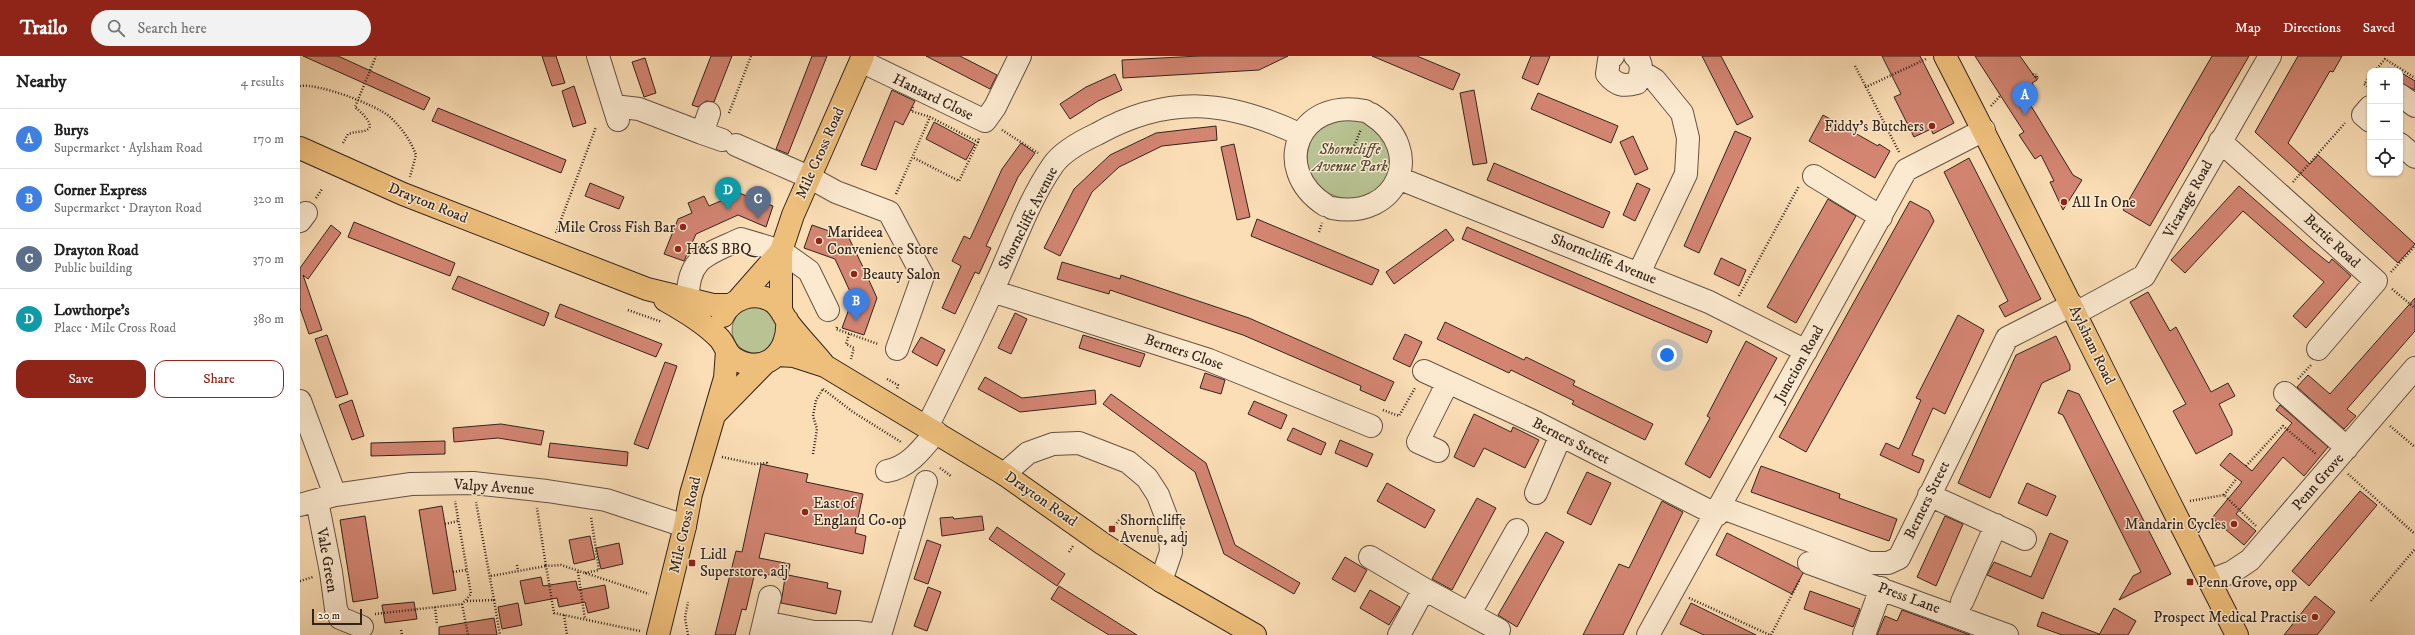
<!DOCTYPE html>
<meta charset="utf-8">
<style>
body{margin:0;font-family:"IM FELL DW Pica",serif;background:#f2f2f2;color:#222}
.controls{position:absolute;right:12px;top:12px;display:grid;overflow:hidden;border-radius:8px;box-shadow:0 1px 3px #0004}
.controls button{width:36px;height:36px;display:grid;place-items:center;padding:0;border:0;border-bottom:1px solid #e0e0e0;background:#fff;color:#222;font:20px sans-serif}
.scale{position:absolute;left:12px;bottom:10px;width:50px;box-sizing:border-box;padding-left:4px;border:2px solid #33241b;border-top:0;font-size:11px;line-height:14px;white-space:nowrap;color:#33241b;-webkit-text-stroke:3px #fcead0;paint-order:stroke}
.you{position:absolute;left:1367px;top:299px;width:14px;height:14px;margin:-10px;border:3px solid #fff;border-radius:50%;background:#1a73e8;box-shadow:0 0 0 6px #1a73e833}
.badge{display:grid;place-items:center;width:26px;height:26px;border-radius:50%;background:#8f2418;color:#fff;font-size:13px;font-weight:700}
.pin{position:absolute;translate:-50% -33px;filter:drop-shadow(0 1px 2px #0008)}
.pin::after{content:'';position:absolute;top:21px;width:14px;height:12px;background:inherit;clip-path:polygon(0 0,100% 0,50% 100%)}
.list{margin:0;padding:0;list-style:none}
h2{display:flex;justify-content:space-between;align-items:center;height:52px;margin:0;padding:0 16px;font-size:17px}
h2 small{font-size:13px;font-weight:400;color:#767676}
.list li{display:grid;grid-template-columns:26px 1fr auto;gap:12px;align-items:center;box-sizing:border-box;height:60px;padding:0 16px;border-top:1px solid #e0e0e0}
.list b{display:block;font-size:15px;white-space:nowrap}
.list p{margin:0;font-size:13px;white-space:nowrap;color:#767676}
.list em{font-size:13px;font-style:normal;color:#767676}
.actions{display:flex;gap:8px;padding:12px 16px}
.actions a{flex:1;padding:9px 0;border:1px solid #8f2418;border-radius:12px;text-align:center;font-size:14px;color:#8f2418}
.actions .main{background:#8f2418;color:#fff}
.icon{flex:none;width:22px;height:22px;fill:none;stroke:currentColor;stroke-width:2;stroke-linecap:round;stroke-linejoin:round}
.map{position:relative;flex:none;width:2115px;height:579px;overflow:hidden}
header{display:flex;align-items:center;gap:24px;box-sizing:border-box;height:56px;padding:0 20px;background:#8f2418;color:#fff}
header strong{font-size:19px}
nav{display:flex;gap:22px;margin-inline-start:auto;font-size:14px}
.search{width:280px;height:36px;background:#f2f2f2;display:flex;align-items:center;gap:10px;box-sizing:border-box;padding:0 14px;border-radius:22px;color:#767676;font-size:15px}
main{display:flex}
aside{flex:1;background:#fff}
.map>svg:first-child{display:block}
.green{fill:#b8c292;stroke:#767356}
.building{fill:#d38572;stroke:#33241b}
.lines{fill:none;stroke-linecap:round;stroke-linejoin:round}
.minor-casing{stroke:#655242;stroke-width:24}
.major-casing{stroke:#33241b;stroke-width:24}
.path{stroke:#33241b;stroke-width:2.5;stroke-dasharray:1 2;stroke-linecap:butt}
.minor{stroke:#fcead0;stroke-width:22}
.major{stroke:#eebf7b;stroke-width:22}
.poi-dot{fill:#8f2418;stroke:#fcead0;stroke-width:1.5}
.labels{text-anchor:middle;dominant-baseline:central;stroke-width:3;stroke-linejoin:round;paint-order:stroke}
.street-label{font-size:15px;fill:#33241b;stroke:#fcead0}
.poi-label{font-size:15px;fill:#33241b;stroke:#fcead0;text-anchor:start}
.park-label{font-size:15px;font-style:italic;fill:#544c39;stroke:#fcead0}
</style>
<header>
<strong>Trailo</strong>
<div class="search"><svg class="icon" aria-label="search" viewBox="0 0 24 24"><circle cx="10" cy="10" r="6"/><path d="M15 15l6 6"/></svg>Search here</div>
<nav><a>Map</a><a>Directions</a><a>Saved</a></nav>
</header>
<main>
<aside>
<h2>Nearby<small>4 results</small></h2>
<ul class="list">
<li><span class="badge" style="background:#3f7fe0">A</span><div><b>Burys</b><p>Supermarket · Aylsham Road</p></div><em>170 m</em></li>
<li><span class="badge" style="background:#3f7fe0">B</span><div><b>Corner Express</b><p>Supermarket · Drayton Road</p></div><em>320 m</em></li>
<li><span class="badge" style="background:#5c6f8a">C</span><div><b>Drayton Road</b><p>Public building</p></div><em>370 m</em></li>
<li><span class="badge" style="background:#0f9aa8">D</span><div><b>Lowthorpe's</b><p>Place · Mile Cross Road</p></div><em>380 m</em></li>
</ul>
<div class="actions"><a class="main">Save</a><a>Share</a></div>
</aside>
<div class="map">
<svg width="2115" height="579" viewBox="0 0 2115 579">
<rect width="100%" height="100%" fill="#fbdeb6"/>
<filter id="stains"><feTurbulence type="fractalNoise" baseFrequency=".005" numOctaves="4"/><feColorMatrix values="0 0 0 0 .2 0 0 0 0 .09 0 0 0 0 .02 0 0 0 .5 -.17"/></filter>
<radialGradient id="worn" r=".72"><stop offset=".6" stop-color="#630" stop-opacity="0"/><stop offset="1" stop-color="#630" stop-opacity=".3"/></radialGradient>
<path class="green" d="M1060 60 1090 88C1090 96 1092 107 1090 115 1079 164 990 145 1010 87 1012 82 1016 73 1022 70 1033 64 1049 63 1060 60Z
M432 274a23 23 0 1 1 46 0a23 23 0 1 1-46 0Z"/>
<path class="building" d="M3 0H38L130 42 124 54Z
M242 0H256L265 27 252 30Z
M411 0H432L414 46 406 45 398 51 392 49Z
M512 0H527L488 98 476 93Z
M626 0H660L697 19 690 33Z
M988 0 959 14 823 22 822 4 900 0Z
M1072 0H1117L1160 18 1153 34Z
M1231 0H1250L1238 29 1222 22Z
M1402 0H1421L1453 61 1437 69Z
M1582 0H1620L1654 67 1633 78 1631 73 1614 81 1594 41 1601 38Z
M1675 0H1720L1737 24 1732 27 1736 33 1725 40 1773 119 1782 124 1763 154 1750 126 1754 125 1741 99 1735 103 1719 79 1724 76Z
M1912 0H1949L1850 170 1823 154Z
M1998 0H2042L2033 16 2030 15 1988 87 2010 108 2018 99 2115 188 2098 207 1955 76Z
M345 2 356 37 344 41 332 6Z
M2100 16 2115 25V34L2100 27Z
M815 18 822 34 798 45 770 63 760 48 786 31Z
M274 30 286 67 273 71 262 35Z
M592 34 615 45 603 69 595 65 576 114 561 109Z
M1174 34 1187 107 1173 109 1160 37Z
M1238 37 1318 70 1311 87 1231 53Z
M138 52 266 104 261 117 132 65Z
M1523 59 1578 90 1579 88 1590 95 1575 122 1509 85Z
M634 66 675 88 666 104 626 83Z
M916 70 917 84 862 90 819 111 792 136 760 200 744 192 774 133 810 99 856 77Z
M1435 75 1451 82 1399 197 1384 190Z
M1333 80 1348 113 1335 119 1320 86Z
M721 87 735 97 718 121 686 190 691 192 679 218 675 216 655 258 642 252 661 210 652 205 664 180 670 183 702 113Z
M934 88 950 161 937 164 921 91Z
M1669 102 1741 243 1705 261 1699 250 1708 245 1644 116Z
M1194 107 1310 156 1303 172 1187 124Z
M290 127 324 141 319 153 285 140Z
M1337 127 1350 133 1335 165 1323 159Z
M1939 130 2009 191 2029 207 2032 203 2051 220 2006 272 1993 260 2024 226 1943 155 1885 217 1871 204Z
M439 137 473 150 466 171 438 159 396 178 384 205 364 198 378 163 392 157 388 147 404 140 409 150Z
M1528 143 1556 160 1496 267 1467 251Z
M1610 145 1629 155 1634 165 1506 396 1479 381Z
M957 163 1079 214 1072 229 951 180Z
M54 166 155 207 150 220 48 181Z
M31 169 41 177 8 223 3 219 22 274 9 278 0 252V212Z
M512 169 549 182 563 211 577 242 564 279 542 272 553 242 535 203 504 192Z
M1167 171 1412 275 1407 287 1162 183Z
M1146 173 1154 184 1094 228 1086 216Z
M1421 202 1446 214 1439 230 1414 218Z
M762 206 820 223 821 219 949 262 1094 326 1085 345 1060 334 1061 330 943 279 810 234 809 238 757 223Z
M158 220 249 257 244 270 152 233Z
M1848 236 1870 275 1876 271 1911 336 1928 327 1935 340 1919 348 1932 374V379L1896 398 1873 355 1886 348 1830 246Z
M2115 242V275L2047 353 2056 360 2044 373 1997 331 2008 319 2030 338Z
M260 248 362 288 356 301 255 261Z
M715 257 727 263 711 298 698 292Z
M1658 259 1684 274 1645 358 1633 352 1612 399 1624 404 1619 417 1580 399 1586 387 1599 393 1621 344 1616 342Z
M1145 266 1224 304 1226 301 1275 325 1273 329 1353 368 1345 384 1272 348 1274 345 1211 314 1209 317 1137 283Z
M1105 278 1122 286 1110 311 1093 303Z
M27 279 48 338 36 342 15 283Z
M783 279 845 298 840 311 779 292Z
M1756 280 1770 309V314L1742 327 1690 442 1658 427 1716 299Z
M621 281 645 294 637 310 612 296Z
M1446 285 1477 302 1410 422 1385 408 1410 362 1407 360Z
M365 306 377 310 348 393 334 388Z
M905 317 925 324 921 338 900 332Z
M685 321 722 342 795 334 796 348 720 356 678 333Z
M1768 334 1779 338 1871 518 1819 544 1833 520 1841 516 1763 359 1758 357Z
M811 338 906 407 935 489 1000 527 994 538 924 498 895 416 803 348Z
M52 344 64 380 52 384 39 349Z
M954 345 987 359 981 373 948 358Z
M1980 349 2028 391 2004 420 1983 401 1936 458 1956 475 1944 489 1912 462 1942 426 1920 409 1930 397 1952 415 1992 367 1976 354Z
M1174 358 1211 376 1213 371 1239 384 1225 412 1184 392 1174 411 1154 401Z
M201 368 244 375 241 389 198 382 154 386 153 372Z
M993 372 1026 387 1021 399 987 384Z
M1040 384 1073 398 1067 411 1035 397Z
M145 385V398L71 400V387Z
M250 387 328 396 327 410 248 401Z
M461 408 508 418 506 426 563 438 555 477 566 480 563 498 465 477 459 502 490 508 488 519 528 527 527 532 541 535 536 558 481 547 485 522 455 516 446 554 442 553 435 579H415L436 495 442 496Z
M1461 410 1540 438 1539 442 1597 463 1589 485 1451 436Z
M1287 416 1311 427 1291 469 1267 457Z
M1087 427 1135 454 1125 472 1077 445Z
M1727 427 1756 440 1747 460 1718 447Z
M2060 435 2077 449 2009 530 1992 515Z
M1177 442 1196 452 1152 534 1132 523Z
M1362 445 1383 456 1323 579H1283L1319 508 1329 512Z
M142 450 156 534 133 538 119 454Z
M65 460 78 542 53 546 40 464Z
M682 460 684 474 642 480 640 462 653 461 654 463Z
M1645 460 1663 468 1636 530 1617 521Z
M697 471 765 518 757 530 689 483Z
M1246 476 1264 486 1217 571 1198 559Z
M1427 477 1499 513 1503 517 1492 538 1416 499Z
M1750 477 1768 485 1743 543 1687 519 1694 506 1731 521Z
M290 480 295 503 274 508 269 484Z
M627 484 641 489 628 528 614 523Z
M319 487 323 508 301 513 296 492Z
M1045 501 1067 514 1055 536 1032 523Z
M241 521 243 530 276 525 278 534 305 529 309 552 288 557 285 546 259 551 257 542 225 548 220 525Z
M759 530 794 552 837 579H809L786 565 751 543Z
M628 531 641 536 627 575 614 570Z
M1070 534 1100 551 1089 569 1060 552Z
M1510 535 1560 553 1553 571 1504 553Z
M2015 540 2035 556 2017 579H1984Z
M114 546 117 563 85 567 82 549Z
M218 547 222 569 202 573 198 551Z
M1391 547 1456 579H1404L1380 568Z
M1814 552 1836 565 1828 579H1799Z
M1602 554 1670 579H1577L1585 560 1597 565Z
M1742 556 1799 578V579H1762L1737 570Z
M194 562 197 579H139V571Z"/>
<g class="lines">
<defs>
<path id="minor" d="M298 0 318 64
M1313 0 1309 4 1307 18C1316 29 1323 31 1337 27 1341 18 1344 7 1335 0
M561 5 685 65 695 51 720 0
M2100 39 2115 50
M314 50 339 53 402 77
M2070 51 2063 59 2070 65
M409 57 402 77 422 84
M1920 85 2076 225 2018 293
M2100 88 2115 101
M436 89 509 121 536 136 589 156 623 220 597 293
M1514 120 1581 161
M1098 122 1409 246 1506 295
M1025 149C969 112 999 41 1065 55
M1032 152C1097 165 1128 94 1071 58
M0 165 6 157
M1339 217 1386 118 1388 82 1382 57 1355 24 1342 16
M692 235 909 304 1071 370
M388 243C387 201 409 198 441 183L481 195 509 215 528 254
M1776 257 1844 220 1970 0
M1124 315 1237 367 1417 459
M1985 337 2047 392
M0 345 35 439
M627 371C652 321 677 270 700 218 716 182 730 142 753 109 762 96 782 85 797 78 869 38 928 44 1001 79
M1138 395 1118 386 1148 326
M587 415C609 411 622 393 636 376
M704 418 728 397 753 388 779 387 828 406 847 422 858 439 869 468 871 496 861 525
M1236 437 1261 379
M1629 439 1725 483
M17 445 31 516 36 553 40 562 62 571
M0 449 35 439 111 428 173 427 247 435 306 444 385 470
M1420 451 1569 507H1588L1599 502 1707 282 1772 249
M1070 501 1124 533
M1509 507 1707 579
M1909 525 1932 516 1950 504 2115 312
M1662 546 1696 469
M1170 557 1217 474
M464 566 514 576H557L579 579
M461 579 470 541
M580 579 626 426
M1099 579 1124 533 1199 574
M1348 579 1606 114 1684 74
M1564 579 1581 532"/>
<path id="major" d="M1645 0C1744 192 1838 387 1937 579
M0 92 103 138 347 233 413 249H430
M365 244C384 255 405 267 420 283 425 289 426 296 432 301 463 322 490 297 487 264
M438 244 481 195
M481 253V195L493 159 563 0
M423 260C431 243 453 235 470 244 479 248 482 257 487 265 499 281 513 295 525 310
M477 299 494 300 525 310 704 418 803 488 861 525 955 579
M417 356 465 307
M358 579 385 470 391 438 425 322 427 295"/>
</defs>
<use href="#minor" class="minor-casing"/>
<use href="#major" class="major-casing"/>
<path class="path" d="M1555 10 1566 31
M2075 15 2085 3 2115 22
M1733 18 1738 23 1736 18
M0 30C18 27 77 49 90 61 101 71 111 85 116 99L110 121
M2070 32 2064 28 2070 21
M1691 50 1700 40
M613 51 611 55 630 61 678 86 679 82
M429 57 451 0
M702 74 738 97
M43 87 48 78C54 76 59 76 64 75 80 71 58 54 55 51L76 0
M1599 96 1566 31 1626 3
M1051 98 1061 73
M614 102 659 125 678 86
M1993 126 2045 67
M596 138 630 61
M16 142 22 133
M1019 176 1022 167
M256 177 296 71
M2091 216 2115 190
M2092 233 2115 252
M1439 240 1499 130
M328 254 362 266
M537 271 536 273 578 288
M549 278 546 288 554 292 551 303
M587 323 598 329 597 333
M1998 323 2011 309
M523 333 553 356 601 386
M1083 354 1099 360 1115 332
M2090 370 2115 391
M513 398 517 373 513 360 516 344 523 333
M422 401 455 408 467 407V410
M1946 410 1983 370 2016 398
M640 412 651 420
M2048 418 2115 478
M1924 439 1937 422
M1890 445 1924 439 1956 470
M145 468 158 465
M813 472 819 464
M769 496 773 490
M217 509 218 515
M153 516 166 514
M278 516 285 563
M285 517 299 514 291 461
M191 520 246 510 237 452
M0 525 13 521
M1389 542 1470 579
M194 544 200 579
M167 545 194 544 176 446
M2071 545 2115 493
M162 548 168 579
M135 551 137 569
M75 558 162 548 171 538 155 445
M264 559 267 579
M101 574 102 579
M340 575 254 557 246 510 261 509 349 538
M388 579 385 562 388 546
M1471 579 1500 523"/>
<use href="#minor" class="minor"/>
<use href="#major" class="major"/>
</g>
<g class="poi-dot">
<circle cx="1632" cy="70" r="4"/>
<circle cx="1764" cy="146" r="4"/>
<circle cx="383" cy="171" r="4"/>
<circle cx="519" cy="185" r="4"/>
<circle cx="378" cy="193" r="4"/>
<circle cx="554" cy="218" r="4"/>
<circle cx="505" cy="456" r="4"/>
<circle cx="1934" cy="468" r="4"/>
<rect x="808" y="469" width="8" height="8" rx="2"/>
<rect x="388" y="503" width="8" height="8" rx="2"/>
<rect x="1886" y="522" width="8" height="8" rx="2"/>
<circle cx="2015" cy="561" r="4"/>
</g>
<g class="labels">
<g class="street-label">
<text transform="translate(633 41) rotate(26)">Hansard Close</text>
<text transform="translate(520 97) rotate(-66)">Mile Cross Road</text>
<text transform="translate(1888 143) rotate(-61)">Vicarage Road</text>
<text transform="translate(128 147) rotate(22)">Drayton Road</text>
<text transform="translate(728 162) rotate(-63)">Shorncliffe Avenue</text>
<text transform="translate(2032 185) rotate(43)">Bertie Road</text>
<text transform="translate(1304 203) rotate(22)">Shorncliffe Avenue</text>
<text transform="translate(1792 289) rotate(64)">Aylsham Road</text>
<text transform="translate(884 296) rotate(19)">Berners Close</text>
<text transform="translate(1499 308) rotate(-61)">Junction Road</text>
<text transform="translate(1271 385) rotate(27)">Berners Street</text>
<text transform="translate(2018 426) rotate(-49)">Penn Grove</text>
<text transform="translate(194 431) rotate(4)">Valpy Avenue</text>
<text transform="translate(741 443) rotate(35)">Drayton Road</text>
<text transform="translate(1627 444) rotate(-64)">Berners Street</text>
<text transform="translate(385 469) rotate(-77)">Mile Cross Road</text>
<text transform="translate(27 504) rotate(80)">Vale Green</text>
<text transform="translate(1609 542) rotate(20)">Press Lane</text>
</g>
<g class="poi-label">
<text x="1624" y="70" text-anchor="end">Fiddy's Butchers</text>
<text x="1772" y="146">All In One</text>
<text x="375" y="171" text-anchor="end">Mile Cross Fish Bar</text>
<text x="527" y="176">Marideea<tspan x="527" dy="17">Convenience Store</tspan></text>
<text x="386" y="193">H&amp;S BBQ</text>
<text x="562" y="218">Beauty Salon</text>
<text x="513" y="447">East of<tspan x="513" dy="17">England Co-op</tspan></text>
<text x="820" y="464">Shorncliffe<tspan x="820" dy="17">Avenue, adj</tspan></text>
<text x="1926" y="468" text-anchor="end">Mandarin Cycles</text>
<text x="400" y="498">Lidl<tspan x="400" dy="17">Superstore, adj</tspan></text>
<text x="1898" y="526">Penn Grove, opp</text>
<text x="2007" y="561" text-anchor="end">Prospect Medical Practise</text>
</g>
<g class="park-label">
<text x="1050" y="93">Shorncliffe<tspan x="1050" dy="17">Avenue Park</tspan></text>
</g>
</g>
<rect width="100%" height="100%" filter="url(#stains)"/>
<rect width="100%" height="100%" fill="url(#worn)"/>
</svg>
<div class="controls">
<button>+</button>
<button>−</button>
<button><svg class="icon" aria-label="locate" viewBox="0 0 24 24"><circle cx="12" cy="12" r="6"/><path d="M12 2v4M12 18v4M2 12h4M18 12h4"/></svg></button>
</div>
<div class="scale">20 m</div>
<div class="you"></div>
<div class="pin badge" style="left:1725px;top:59px;background:#3f7fe0">A</div>
<div class="pin badge" style="left:556px;top:265px;background:#3f7fe0">B</div>
<div class="pin badge" style="left:458px;top:163px;background:#5c6f8a">C</div>
<div class="pin badge" style="left:428px;top:154px;background:#0f9aa8">D</div>
</div>
</main>
